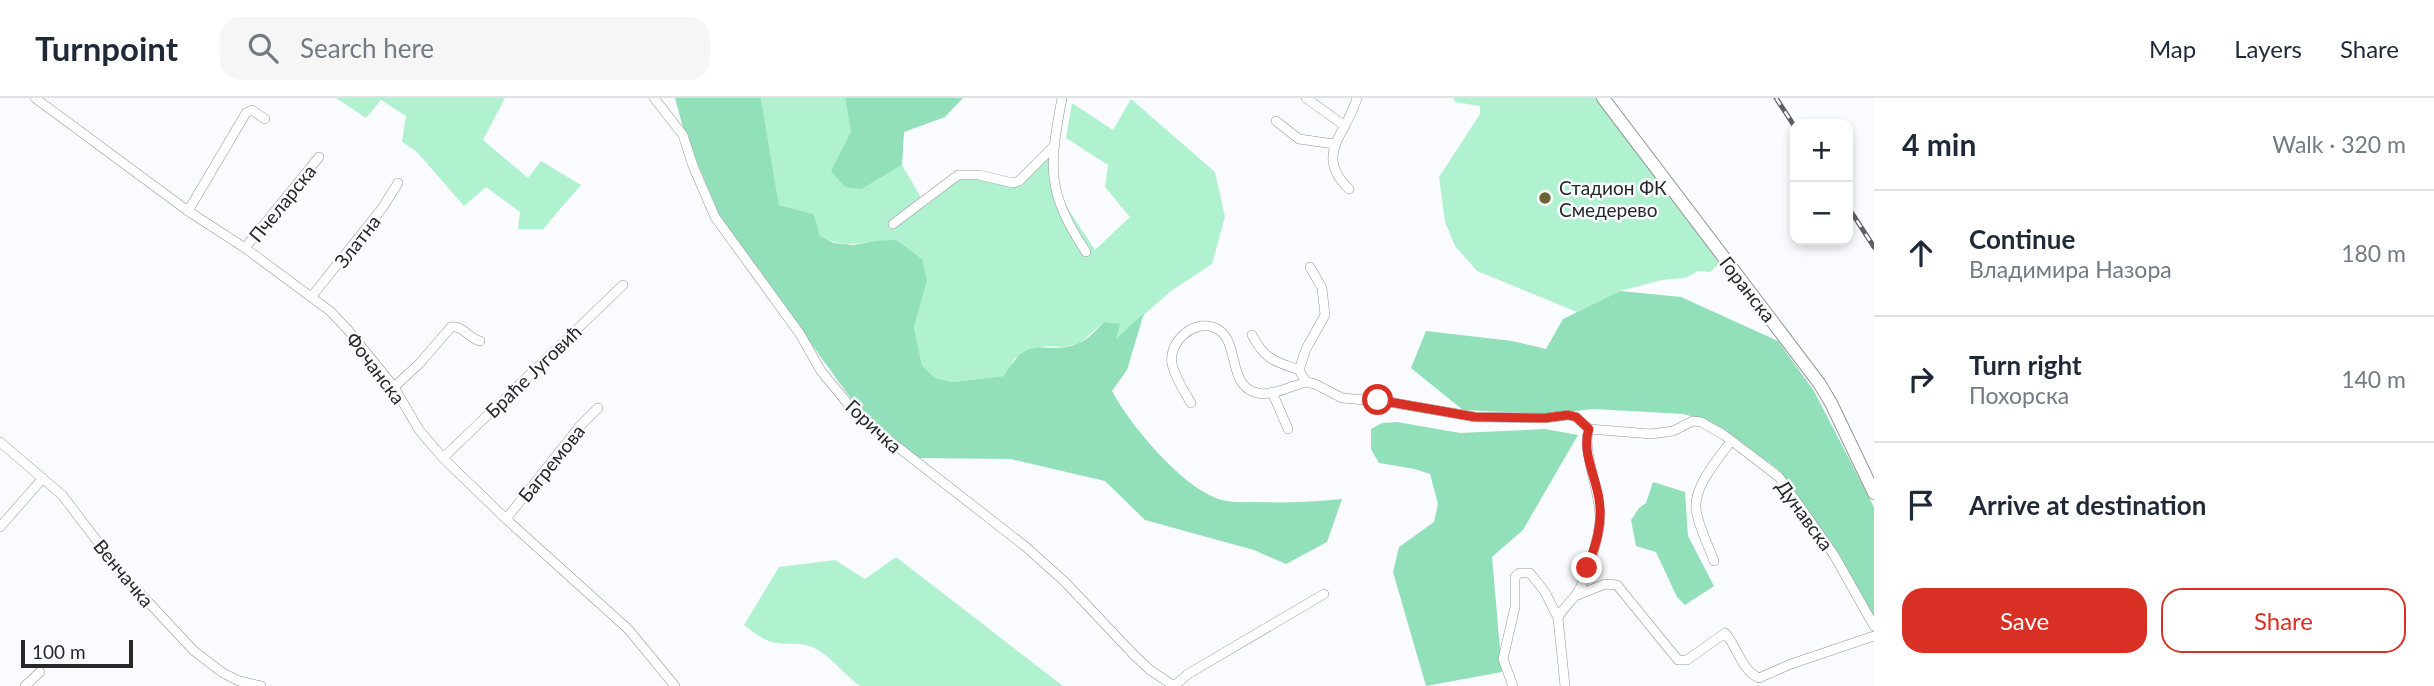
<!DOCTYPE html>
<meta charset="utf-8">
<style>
body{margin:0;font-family:Lato,sans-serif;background:#f6f6f7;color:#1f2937}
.controls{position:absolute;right:21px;top:21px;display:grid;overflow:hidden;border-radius:14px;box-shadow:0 4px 10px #0003}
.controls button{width:63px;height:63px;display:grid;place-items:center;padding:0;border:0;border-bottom:2px solid #e0e1e3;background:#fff;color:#1f2937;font:35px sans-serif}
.scale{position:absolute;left:21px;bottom:18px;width:112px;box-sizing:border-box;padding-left:7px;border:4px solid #282829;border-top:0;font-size:19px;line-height:24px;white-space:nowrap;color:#282829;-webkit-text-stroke:5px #f9fbfe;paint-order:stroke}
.stop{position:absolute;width:21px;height:21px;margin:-16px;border:5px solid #d93025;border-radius:50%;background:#fff}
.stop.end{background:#d93025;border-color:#fff;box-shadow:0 2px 7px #0008}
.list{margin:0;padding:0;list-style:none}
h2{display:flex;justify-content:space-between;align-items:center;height:91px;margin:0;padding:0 28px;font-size:30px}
h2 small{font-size:23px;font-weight:400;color:#747a83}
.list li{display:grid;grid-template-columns:46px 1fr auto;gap:21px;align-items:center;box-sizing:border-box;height:126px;padding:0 28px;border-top:2px solid #e0e1e3}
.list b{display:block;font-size:26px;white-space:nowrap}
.list p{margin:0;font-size:23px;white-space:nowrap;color:#747a83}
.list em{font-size:23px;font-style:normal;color:#747a83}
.actions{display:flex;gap:14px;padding:21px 28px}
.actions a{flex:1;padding:16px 0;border:2px solid #d93025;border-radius:21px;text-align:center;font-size:24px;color:#d93025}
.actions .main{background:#d93025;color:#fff}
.icon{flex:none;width:38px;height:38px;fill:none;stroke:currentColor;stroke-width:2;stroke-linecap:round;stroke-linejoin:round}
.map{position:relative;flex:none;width:1874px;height:588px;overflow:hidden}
header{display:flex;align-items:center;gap:42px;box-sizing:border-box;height:98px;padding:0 35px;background:#fff;border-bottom:2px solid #e0e1e3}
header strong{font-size:33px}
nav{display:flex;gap:38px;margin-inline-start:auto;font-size:24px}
.search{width:490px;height:63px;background:#f6f6f7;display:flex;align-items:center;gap:18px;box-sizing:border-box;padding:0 24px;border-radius:21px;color:#747a83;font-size:26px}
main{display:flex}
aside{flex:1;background:#fff}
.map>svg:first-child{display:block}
.green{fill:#b0f2d0}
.forest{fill:#91e0b9}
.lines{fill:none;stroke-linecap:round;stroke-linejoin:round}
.street-casing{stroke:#949699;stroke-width:10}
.secondary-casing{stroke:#949699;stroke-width:14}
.street{stroke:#fff;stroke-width:9}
.secondary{stroke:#fff;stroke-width:12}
.rail-casing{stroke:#606062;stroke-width:5}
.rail{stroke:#f9fbfe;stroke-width:2.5;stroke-dasharray:8;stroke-linecap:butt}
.route{stroke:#d93025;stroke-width:9}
.poi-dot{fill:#6a6531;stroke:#f9fbfe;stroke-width:2.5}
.labels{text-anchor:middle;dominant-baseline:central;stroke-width:5;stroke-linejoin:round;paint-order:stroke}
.poi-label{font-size:19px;fill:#282829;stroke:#f9fbfe;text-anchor:start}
.street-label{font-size:19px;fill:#282829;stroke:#f9fbfe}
</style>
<header>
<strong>Turnpoint</strong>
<div class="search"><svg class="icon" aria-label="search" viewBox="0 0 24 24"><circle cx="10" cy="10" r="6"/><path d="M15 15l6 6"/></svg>Search here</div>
<nav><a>Map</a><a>Layers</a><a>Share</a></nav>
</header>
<main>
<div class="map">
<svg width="1874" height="588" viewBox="0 0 1874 588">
<rect width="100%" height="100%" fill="#f9fbfe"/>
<path class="green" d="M336 0H505L483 42 528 80 541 63 581 87 543 131H518L520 114 486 89 464 108 416 53 402 44 406 18 381 2 366 20Z
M761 0H845L862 91 902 67 926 108 960 79 1019 87 1051 58 1061 100 1095 152 1130 119 1105 89 1108 67 1066 40 1072 5 1113 32 1131 1 1215 74 1225 119 1212 166 1171 193 1115 242 1104 224 1080 245 1063 249 1045 248 1014 261 1005 278 952 284 935 280 922 267 914 229 927 183 875 143C854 147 839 148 820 138L814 116 779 107Z
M1453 0H1597L1720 165 1710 174 1698 173 1685 180 1662 182 1620 193 1577 214 1477 173 1455 148 1445 124 1439 79 1480 16V8L1455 4Z
M896 459 1063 588H860C843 576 827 553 809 548 798 544 788 547 777 545 765 544 753 534 744 527L779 469 835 462 865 481Z"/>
<path class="forest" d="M675 0H761L779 107 814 116 820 138 834 145 854 147 875 143 896 142 922 161 927 183 914 229 922 267 935 280 952 284 1004 278C1031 231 1044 260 1079 245 1088 242 1097 231 1104 224L1120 226 1116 241 1144 215 1127 272 1112 293C1130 327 1184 392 1222 402 1233 405 1244 404 1255 404 1284 405 1312 404 1342 401L1327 444 1286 466 1254 452 1145 422 1105 383 1011 361 919 360 860 313 799 229 726 133 684 33Z
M845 0H963L945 19 904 34 902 67 862 91 845 89 831 73 851 34Z
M1620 193 1681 199 1778 243 1814 293 1874 409V520L1794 394 1777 371 1732 337 1702 322 1684 316 1593 311 1552 316 1463 312 1411 270 1426 233 1512 243 1546 251 1563 221Z
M1397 324 1460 335 1545 331 1578 337 1523 432 1492 459 1502 574 1426 588 1393 474 1399 449 1434 424 1438 406 1430 376 1415 371 1379 365 1371 351V331L1382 325Z
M1653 384 1685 394 1688 438 1714 488 1685 507 1677 499 1656 454 1636 448 1631 422 1639 410 1646 405Z"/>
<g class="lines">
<defs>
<path id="street" d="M35 0 188 113 245 150 330 213 348 232 394 289 419 332 443 360 506 421 628 531 675 588
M654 0 683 37 693 68 715 119 800 236 821 273 858 318 1026 449 1065 484 1134 557 1150 572 1174 588
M1062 0C1049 70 1046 93 1086 154
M1306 0 1345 28
M1276 23 1299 41 1334 46
M1349 91C1313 56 1347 36 1357 0
M188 113 246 15 252 12 265 21
M893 126 958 77H979L1013 85 1019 83 1055 47
M245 150 319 59
M1310 169 1322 190 1325 217 1306 251 1299 272 1306 284 1315 286 1342 300 1389 304 1475 319 1545 320 1568 317 1576 319 1589 331
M312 198 383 109 398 85
M1252 237C1265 262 1274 263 1299 272
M394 289 420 265 451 229C463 227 469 241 480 243
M1272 294 1288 331
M1191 305C1184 293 1175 280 1172 266 1168 245 1192 222 1213 229 1241 238 1226 284 1254 294 1269 300 1291 288 1306 284
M1589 331 1651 336 1673 333 1693 323 1701 324 1724 337 1779 379 1834 457 1874 528
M0 344 62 397 124 478 194 553 223 575 239 583 261 588
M443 360 623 187
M506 421 579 329 598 310
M0 429 43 380
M1714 463C1708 446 1698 428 1696 411 1694 387 1718 362 1731 343
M1575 498 1605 486 1617 487 1678 562H1687L1725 535C1738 549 1740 571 1759 580L1791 566 1874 538
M25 588 40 574
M1174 588 1188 576 1324 496
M1513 588 1503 561 1515 509V479L1519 475H1530L1545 494 1558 520
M1565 588 1558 520C1562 511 1569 506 1575 498 1586 484 1599 440 1600 421 1601 395 1581 351 1589 331"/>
<path id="secondary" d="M1603 0 1819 285 1831 305 1874 395"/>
</defs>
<use href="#street" class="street-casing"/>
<use href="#secondary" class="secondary-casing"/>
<use href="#street" class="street"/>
<use href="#secondary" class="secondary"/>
<defs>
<path id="rail" d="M1776 0 1795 29
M1848 109 1874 149"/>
</defs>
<use href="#rail" class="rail-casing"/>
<use href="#rail" class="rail"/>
</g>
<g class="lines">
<path class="route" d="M1378 302 1475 319 1545 320 1568 317 1576 319 1589 331C1581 353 1596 379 1599 401 1603 425 1596 448 1587 470"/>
</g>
<circle class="poi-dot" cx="1545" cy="100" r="7"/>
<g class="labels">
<g class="poi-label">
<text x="1559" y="89">Стадион ФК<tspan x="1559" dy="22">Смедерево</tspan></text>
</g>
<g class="street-label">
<text transform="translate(282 105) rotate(-51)">Пчеларска</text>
<text transform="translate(357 143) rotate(-52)">Златна</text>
<text transform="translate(1748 191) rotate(52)">Горанска</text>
<text transform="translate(376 270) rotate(53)">Фочанска</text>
<text transform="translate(533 273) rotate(-44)">Браће Југовић</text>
<text transform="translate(874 328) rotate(43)">Горичка</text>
<text transform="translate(551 365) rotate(-51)">Багремова</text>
<text transform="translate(1805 417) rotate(54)">Дунавска</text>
<text transform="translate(124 475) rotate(50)">Венчачка</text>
</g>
</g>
</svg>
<div class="controls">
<button>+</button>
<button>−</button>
</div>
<div class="scale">100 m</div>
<div class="stop" style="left:1378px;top:302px"></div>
<div class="stop end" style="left:1587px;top:470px"></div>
</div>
<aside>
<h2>4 min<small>Walk · 320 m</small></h2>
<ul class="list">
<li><svg class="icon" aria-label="ahead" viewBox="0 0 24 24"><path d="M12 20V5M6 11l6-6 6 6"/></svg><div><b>Continue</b><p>Владимира Назора</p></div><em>180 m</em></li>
<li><svg class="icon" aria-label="right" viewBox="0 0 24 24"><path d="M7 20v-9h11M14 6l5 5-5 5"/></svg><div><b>Turn right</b><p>Похорска</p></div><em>140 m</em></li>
<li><svg class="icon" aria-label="arrive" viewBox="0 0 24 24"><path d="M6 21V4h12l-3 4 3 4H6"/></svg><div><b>Arrive at destination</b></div></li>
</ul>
<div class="actions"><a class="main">Save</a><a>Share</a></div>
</aside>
</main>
